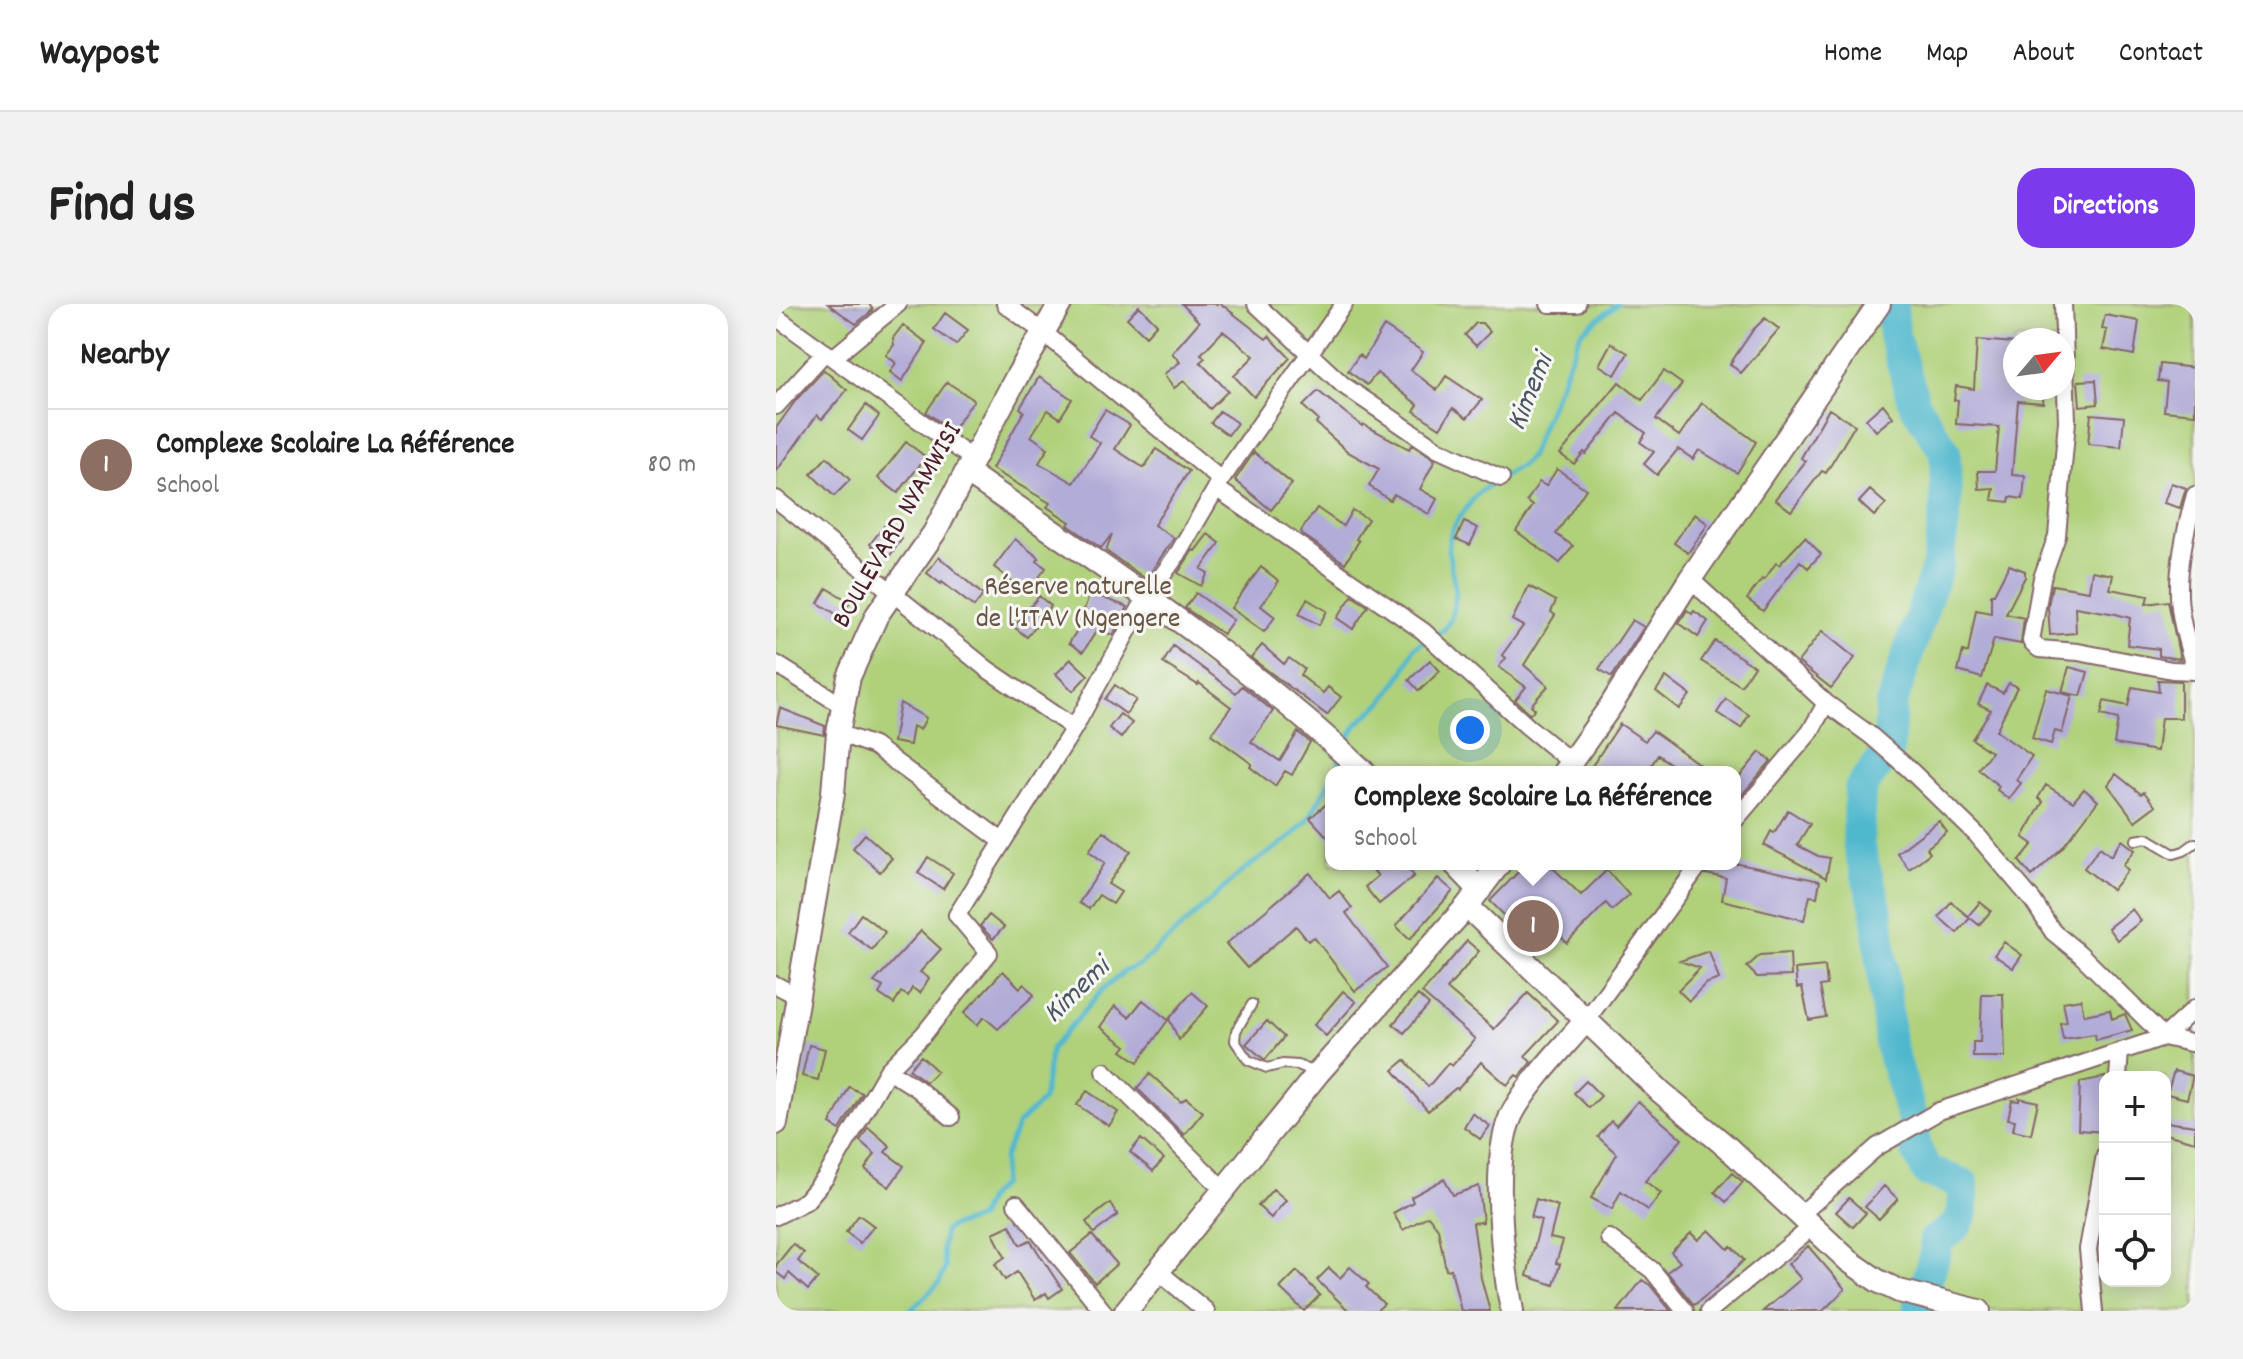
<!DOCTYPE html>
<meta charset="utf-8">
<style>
body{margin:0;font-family:Dekko,sans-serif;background:#f2f2f2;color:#222}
.controls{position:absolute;right:24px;bottom:24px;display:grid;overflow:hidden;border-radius:16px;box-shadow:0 4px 20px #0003}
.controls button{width:72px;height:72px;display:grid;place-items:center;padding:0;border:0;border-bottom:2px solid #e0e0e0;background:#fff;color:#222;font:40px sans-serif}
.compass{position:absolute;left:1227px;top:24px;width:72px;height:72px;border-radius:50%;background:#fff;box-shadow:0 4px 20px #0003;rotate:61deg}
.you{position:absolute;left:694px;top:426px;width:28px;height:28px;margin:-20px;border:6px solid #fff;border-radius:50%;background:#1a73e8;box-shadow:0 0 0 12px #1a73e833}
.badge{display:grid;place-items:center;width:52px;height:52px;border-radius:50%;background:#7c3aed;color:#fff;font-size:26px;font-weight:700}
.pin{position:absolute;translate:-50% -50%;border:4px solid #fff;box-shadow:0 2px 8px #0006}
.popup{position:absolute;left:549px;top:462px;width:416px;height:104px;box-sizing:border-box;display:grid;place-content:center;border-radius:16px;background:#fff;filter:drop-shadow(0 2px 6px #0005);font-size:26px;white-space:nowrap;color:#767676}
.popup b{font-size:30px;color:#222}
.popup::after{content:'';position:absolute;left:50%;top:100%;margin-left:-16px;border:16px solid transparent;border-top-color:#fff}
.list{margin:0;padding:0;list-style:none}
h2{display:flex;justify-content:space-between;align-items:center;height:104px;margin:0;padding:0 32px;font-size:34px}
h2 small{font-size:26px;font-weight:400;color:#767676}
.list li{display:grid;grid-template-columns:52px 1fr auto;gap:24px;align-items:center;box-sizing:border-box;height:112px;padding:0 32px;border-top:2px solid #e0e0e0}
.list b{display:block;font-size:30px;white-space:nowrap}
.list p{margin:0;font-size:26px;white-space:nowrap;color:#767676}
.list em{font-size:26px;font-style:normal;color:#767676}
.icon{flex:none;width:44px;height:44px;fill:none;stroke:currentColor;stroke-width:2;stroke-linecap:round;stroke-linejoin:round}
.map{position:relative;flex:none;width:1419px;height:1007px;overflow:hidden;border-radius:24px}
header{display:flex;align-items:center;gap:48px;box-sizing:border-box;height:112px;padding:0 40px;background:#fff;border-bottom:2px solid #e0e0e0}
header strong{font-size:38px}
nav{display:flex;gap:44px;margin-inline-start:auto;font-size:28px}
.intro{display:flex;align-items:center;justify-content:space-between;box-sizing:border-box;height:192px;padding:0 48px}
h1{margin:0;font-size:56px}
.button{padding:20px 36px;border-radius:24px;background:#7c3aed;color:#fff;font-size:28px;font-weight:700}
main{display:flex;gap:48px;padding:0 48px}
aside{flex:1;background:#fff;border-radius:24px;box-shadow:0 4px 20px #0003}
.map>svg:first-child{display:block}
.green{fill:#b0d17a;stroke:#7d7852;stroke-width:2;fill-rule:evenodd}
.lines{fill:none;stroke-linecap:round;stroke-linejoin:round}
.stream{stroke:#4fb8cd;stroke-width:5}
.river{stroke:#4fb8cd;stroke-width:32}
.building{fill:#b2acd8}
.lane-casing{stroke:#846668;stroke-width:12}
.street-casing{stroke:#846668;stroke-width:20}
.secondary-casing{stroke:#846668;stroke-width:26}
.lane{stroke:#fff;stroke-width:8}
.street{stroke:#fff;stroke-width:16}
.secondary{stroke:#fff;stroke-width:22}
.labels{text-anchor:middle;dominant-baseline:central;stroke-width:6;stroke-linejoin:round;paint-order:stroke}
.street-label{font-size:28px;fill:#4a1f2b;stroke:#f6f6f2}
.park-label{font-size:28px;fill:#695443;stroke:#f6f6f2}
.water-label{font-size:30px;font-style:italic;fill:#4c5564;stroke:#f6f6f2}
</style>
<header>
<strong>Waypost</strong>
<nav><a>Home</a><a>Map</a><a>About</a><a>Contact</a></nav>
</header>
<div class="intro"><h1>Find us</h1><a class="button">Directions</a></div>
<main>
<aside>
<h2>Nearby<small></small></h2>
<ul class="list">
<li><span class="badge" style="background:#8d6e63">1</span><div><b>Complexe Scolaire La Référence</b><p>School</p></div><em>80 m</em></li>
</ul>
</aside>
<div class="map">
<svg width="1419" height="1007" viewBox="0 0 1419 1007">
<rect width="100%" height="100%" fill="#f6f6f2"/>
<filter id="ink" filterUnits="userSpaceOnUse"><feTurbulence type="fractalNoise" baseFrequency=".0125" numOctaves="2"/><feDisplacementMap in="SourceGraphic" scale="16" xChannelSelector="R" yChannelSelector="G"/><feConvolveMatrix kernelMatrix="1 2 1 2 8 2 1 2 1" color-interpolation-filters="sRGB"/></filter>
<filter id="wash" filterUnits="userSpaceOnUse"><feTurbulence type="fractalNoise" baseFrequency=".006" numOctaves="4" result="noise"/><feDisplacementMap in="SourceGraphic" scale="32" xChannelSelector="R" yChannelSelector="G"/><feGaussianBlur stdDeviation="1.8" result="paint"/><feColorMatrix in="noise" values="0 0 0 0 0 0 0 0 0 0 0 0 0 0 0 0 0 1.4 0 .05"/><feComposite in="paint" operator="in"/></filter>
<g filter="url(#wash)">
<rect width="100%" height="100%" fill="#f0ebd9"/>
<path class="green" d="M0 0H1419V1007H0ZM1239 36H1287V84H1239ZM555 468H959V560H555ZM1329 773H1389V977H1329Z"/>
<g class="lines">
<path class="stream" d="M567 442 582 419 608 397 628 367 638 344 668 326 675 315 680 290 672 245 675 229 682 215 702 189 746 161 754 152 805 28 841 0
M559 468 563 462V454
M134 1007 163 979 169 964 166 945 169 926C179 919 192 919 203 914L212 894 226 880 228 854 242 820 267 796 275 745 326 686 349 667 365 660 469 565 514 534 533 514 555 475"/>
<path class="river" d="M1116 0 1118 32 1139 101 1169 148 1170 202 1162 260 1115 401 1112 447 1084 485 1082 540 1101 607 1114 740 1138 820 1139 843 1151 867 1187 880C1187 912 1189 920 1159 936L1160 946 1142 1007"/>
</g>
<g id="blocks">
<path class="building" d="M52 0H93L97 6 80 20Z
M406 0H445L490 35 493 32 514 54 478 93 458 72 478 52 447 27 425 50 429 54 424 58 452 87 434 105 408 77 398 84 388 70 404 58 396 49 423 18Z
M363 2 381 20 370 32 351 14Z
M169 9 192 26 180 41 158 25Z
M1329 11 1363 17 1358 51 1327 45 1331 26 1326 25Z
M989 14 1003 25 965 69 954 60 977 26Z
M700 19H706L714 28 700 42 689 31Z
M127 21 151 39 126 77 114 68 120 59 110 51 118 41 117 34Z
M608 22 647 48 635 66 661 86 670 72 706 96 691 114 677 104 664 124 638 107 642 101 601 69 591 81 572 67 583 51 588 55Z
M1201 36 1239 39V84H1268L1267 99 1242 97 1236 171 1249 172 1247 195 1234 193 1233 198 1216 196 1218 184 1203 185 1202 167H1219L1223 123 1180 120 1182 96H1178L1180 82 1198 85Z
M835 39 852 49 839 71 823 61Z
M1384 60 1419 64V110L1388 107 1391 78 1382 77Z
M48 66 71 86 46 115 41 111 0 168V124L20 96Z
M888 67 906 80 880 115 903 132 926 99 980 138 961 169 923 146 917 155 902 145 881 171 868 160 878 148 864 138 870 129 843 109 810 150 808 148 798 160 784 150 843 78 866 96Z
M263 73 296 95 284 114 272 106 255 132 272 144 263 159 298 179 324 139 313 132 329 106 354 121 339 145 368 164 380 145 413 167 378 221 398 234 370 275 330 247 336 230 325 244 292 221 294 218 271 203 274 199 216 165 248 107 244 104Z
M1320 76 1322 100 1304 102 1302 77Z
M171 78 198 96 176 127 150 108Z
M542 87 586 122 587 120 633 145 636 141 659 156 644 185 661 195 653 210 618 190 614 196 593 182 603 165 572 148 540 119 542 116 527 102Z
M1107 100 1117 113 1100 127 1090 115Z
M90 101 103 112 86 136 72 126Z
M1053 105 1079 121 1050 169 1046 167 1015 207 999 195 1030 157 1025 154Z
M444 107 461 119 452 131 435 119Z
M1315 110 1348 113 1345 143 1312 140Z
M130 138 150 153 122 189 102 174Z
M478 148 516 180 495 206 459 176Z
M51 153 74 176 58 192 35 170Z
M781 165 810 185 780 230 797 242 784 259 740 227 757 202 751 197 763 178 770 182Z
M1395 179 1410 184 1404 204 1388 199Z
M1094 186 1110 200 1098 212 1083 198Z
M541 204 567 222 576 206 592 215 580 235 583 237 569 259 527 231 525 227Z
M919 210 932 220 912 249 898 239Z
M688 218 702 224 694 241 680 235Z
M109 221 126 235 112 254 94 240Z
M432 230 444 239 425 265 432 269 425 282 402 269 417 246 419 247Z
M1029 233 1045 250 1032 264 1024 257 987 307 971 295 986 275 988 276 1000 259 1003 261Z
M239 235 263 254 261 257 270 264 251 289 218 263Z
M163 253 207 291 198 303 166 278 165 280 151 269Z
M1233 261 1249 267V273L1230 310 1248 314 1245 340 1218 335 1206 374 1182 367 1187 347 1192 349 1200 306 1215 309V290H1218Z
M485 263 503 277 485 302 499 313 488 328 455 304Z
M1316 267 1337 271 1334 285 1372 292 1370 300 1392 297 1404 355 1383 352V345L1351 341 1354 314 1340 310 1299 303 1300 329 1274 331 1272 302 1276 281 1313 287Z
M753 282 780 297 775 308 779 311 748 361 772 382 755 401 759 405 754 410 739 396 750 383 723 363 730 354 726 351 747 322 736 316Z
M51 284 74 298 65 313 42 299Z
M314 289 352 303 337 331 321 326 307 348 293 339 300 328Z
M420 289 457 316 447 330 409 304Z
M263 292 275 302 251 333 238 323Z
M576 292 592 302 577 325 561 314Z
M531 295 551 307 543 321 523 310Z
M911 306 916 310 918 307 932 317 922 333 903 319Z
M856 316 868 323 836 373 823 365Z
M1046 327 1079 354 1055 384 1022 358Z
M939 337 978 362 965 382 925 357Z
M486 341 508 360 513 354 528 365 524 371 547 389 552 383 565 393 551 411 475 354Z
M397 342 460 389 466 382 497 407 475 438 504 457 522 428 534 438 516 471 509 467 499 482 474 463 476 460 435 430 455 403 423 379 422 381 387 359Z
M295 355 312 371 297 387 280 370Z
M654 356 664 367 643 387 633 376Z
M1293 363 1312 368 1305 392 1286 388Z
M890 373 914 391 903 405 880 387Z
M1382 376 1405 377V414H1385L1381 447 1338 440 1342 415 1325 411 1328 397 1352 402 1356 383 1383 388Z
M1233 379 1241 383 1220 427 1256 452 1240 476 1245 479 1233 495 1221 486 1223 482 1202 465 1215 448 1196 435 1215 406 1202 400 1211 381 1227 389Z
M339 381 360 396 350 410 329 395Z
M1270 385 1296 392 1286 429 1279 427 1275 440 1256 434Z
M950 395 973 411 965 424 941 409Z
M124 399 150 414 144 426 137 422 134 441 117 438Z
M4 404 49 422 48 431 0 421Z
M344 410 356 419 345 434 333 424Z
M844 420 869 437 877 427 934 468H906L882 451 871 468H812Z
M984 448 995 457 959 499V478Z
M1340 470 1365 490 1368 488 1379 502 1359 517 1332 481Z
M1270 481 1297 498 1308 485 1322 497 1286 544 1256 572 1243 557 1257 540 1247 533 1267 498 1262 494Z
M555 496V537L534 514Z
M1012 506 1034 520 1021 541 1042 552 1054 554 1050 574 988 541 995 527 998 529Z
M1163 517 1171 528 1151 544 1154 549 1133 565 1121 549Z
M327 527 355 547 332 580 345 588 337 600 323 591 313 605 303 599 329 559 313 547Z
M89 530 116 554 104 568 77 544Z
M1346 536 1359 546 1347 561 1352 566 1336 586 1308 564 1324 543 1335 552Z
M152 553 177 569 167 585 142 569Z
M592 560H629L638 572 603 600 589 583 602 572Z
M750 560H773L805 591 831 566 853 591 836 606 830 599 791 639 779 627 762 645 714 597Z
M935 560H963L1044 577 1041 593 1034 592 1028 616 946 596 950 574 930 570Z
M534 569 554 594 563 587 576 604 570 609 611 663 579 687 538 633 532 637 520 622 471 664 450 640Z
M662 574 677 587 634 635 620 622Z
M1175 598 1194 614 1181 629 1163 613Z
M1204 598 1215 607 1203 621 1192 612Z
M1356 605 1365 617 1341 636 1332 624Z
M85 610 109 628 96 646 72 628Z
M213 611 228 623 217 635 204 622Z
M145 627 165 645 144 668 153 674 144 689 136 684 132 692 125 688 118 700 103 690 107 683 98 678Z
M691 637 703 647 671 685 718 725 752 689 782 717 749 752 755 758 743 773 740 771 731 781 705 758 682 785 680 784 652 807 617 766 629 756 652 783 672 759 676 762 699 735 646 689Z
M1228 638 1246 651 1237 664 1218 651Z
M933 647 943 675 929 680 913 697 902 686 924 664 904 657Z
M1014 649 1015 672 981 673 971 663 984 651Z
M1049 662 1051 681 1044 682 1050 713 1033 716 1026 683 1021 684 1019 665Z
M227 667 244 684 248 680 258 691 222 725 208 713 201 721 188 709Z
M567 687 580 698 550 732 538 721Z
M416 688 432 702 403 736 393 715Z
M1206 690H1227L1229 753H1197V738H1204Z
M642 691 653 701 628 729 617 720Z
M1305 695 1308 711 1334 706 1336 715 1349 710 1356 726 1320 736 1319 730 1287 735 1284 719 1291 718 1287 698Z
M367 696 392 716 362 758 346 747 350 742 324 723 339 702 353 713Z
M491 717 508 733 489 756 470 740Z
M33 741 49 745 42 776 26 772Z
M145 752 161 767 150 778 133 765Z
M1398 767 1417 772 1411 795 1391 790Z
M374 770 405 798 410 794 427 808 408 831 361 784Z
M1329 773V828L1302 826 1304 778Z
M810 777 825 792 813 804 798 789Z
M73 783 86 789 64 826 54 820Z
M311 787 342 808 333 822 301 801Z
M1243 794 1262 798 1255 830 1237 826 1239 816 1232 815 1236 796 1243 797Z
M862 797 906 835 869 877 885 889 872 906 845 887 836 905 815 894 841 850 822 833 835 817 840 822Z
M696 809 714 822 704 835 688 823Z
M1389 818 1419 822V838L1389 830Z
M92 823 114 842 109 848 128 862 113 883 89 865 99 850 84 837Z
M365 835 388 855 377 867 354 848Z
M956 869 967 878 950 898 939 888Z
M668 875 677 891 703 882 707 918 697 919 705 974 714 1007H685L675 965 670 966 662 925 652 912 627 926 617 909 637 898 635 893Z
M1108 882 1122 895 1103 915 1089 903Z
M497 885 510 896 495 914 482 902Z
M1073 894 1090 909 1077 923 1060 908Z
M760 895 782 902 774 934 787 937 780 959 784 960 778 981 751 972 765 916 755 913Z
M334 899 342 911 318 929 310 918Z
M83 911 98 922 84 939 70 928Z
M234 921 244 941 254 936 286 985 273 994 270 989 259 996 241 968 229 976 219 960 229 953 217 929Z
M933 926 952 945 955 942 968 956 944 980 918 1001 891 968 904 958 895 948 915 929 922 936Z
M316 931 341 960 319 979 294 949Z
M17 940 28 949 22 957 42 974 32 986 13 969 9 975 0 968V961Z
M1032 942 1069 985 1047 1007H987L1025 975 1012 960Z
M574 963 593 980 590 983 608 1000 600 1007H573L541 976 553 964 564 974Z
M521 967 544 991 528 1007 504 984Z
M866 976 874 981 895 1007H842Z"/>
</g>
</g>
<g filter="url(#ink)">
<use href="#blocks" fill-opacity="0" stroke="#846668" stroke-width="2"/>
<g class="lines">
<defs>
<path id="lane" d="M1360 536 1371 534 1398 550 1408 547 1419 539
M476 700 460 727 459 737 472 756 491 764 507 760 522 761 541 769"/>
<path id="street" d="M229 0 267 28 445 176
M480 0 567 81 661 145 725 174
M773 0H801
M1287 0 1291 117 1281 232 1266 274 1255 337 1263 345 1302 348 1396 366 1419 367
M0 13 198 156
M57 54 122 0
M0 102 49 48
M440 184 647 327 751 422 795 458
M1419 191C1410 223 1402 259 1403 292 1404 317 1412 342 1419 366
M0 195 211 365 298 424
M914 275 1050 399 1094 431 1133 465 1201 531 1257 597 1277 628 1304 650 1388 733 1419 740
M0 360 67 402
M62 429 98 442 226 537
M959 516 1034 428 1050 399
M0 681 21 692
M811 715 924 560
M112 766 142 785 175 813
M328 767 448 886
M1342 773 1344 748
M240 900 327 1007
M1024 911 1101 843 1163 807 1388 733 1419 704
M0 912 30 897 50 873 112 766 147 731 213 649 181 611 298 424 370 294 401 251 445 176 568 0
M833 934 876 966 909 1007
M383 968 430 1007
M933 1007 1036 923
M1318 1007 1312 945 1329 851"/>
<path id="secondary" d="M192 169C327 263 468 354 588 468
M788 468 834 403 914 275 1103 0
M679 560 704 586
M691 602 885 788 951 843 1073 957 1102 977 1123 987 1203 1007
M0 819 57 489 62 429 73 373 101 311 158 229 240 74 284 0
M350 1007 542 769 691 602 723 560
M736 1007C727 958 713 849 738 806 757 773 787 744 811 715"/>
</defs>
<use href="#lane" class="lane-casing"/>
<use href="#street" class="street-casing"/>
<use href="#secondary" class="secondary-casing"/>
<use href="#lane" class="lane"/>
<use href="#street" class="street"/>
<use href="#secondary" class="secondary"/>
</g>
</g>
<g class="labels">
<g class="street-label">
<text transform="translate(123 222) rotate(-60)">BOULEVARD NYAMWISI</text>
</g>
<g class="park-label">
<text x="302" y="285">Réserve naturelle<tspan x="302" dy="32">de l'ITAV (Ngengere</tspan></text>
</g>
<g class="water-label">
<text transform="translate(756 89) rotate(-68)">Kimemi</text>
<text transform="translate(302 688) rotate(-44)">Kimemi</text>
</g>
</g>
</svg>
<div class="controls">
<button>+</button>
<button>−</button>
<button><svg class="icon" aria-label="locate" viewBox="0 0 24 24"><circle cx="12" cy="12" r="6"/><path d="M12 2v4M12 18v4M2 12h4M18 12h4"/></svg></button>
</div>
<svg class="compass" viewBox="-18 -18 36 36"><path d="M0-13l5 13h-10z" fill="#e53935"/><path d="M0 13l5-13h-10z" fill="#767676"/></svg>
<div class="you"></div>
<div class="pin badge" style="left:757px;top:622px;background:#8d6e63">1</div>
<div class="popup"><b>Complexe Scolaire La Référence</b>School</div>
</div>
</main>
